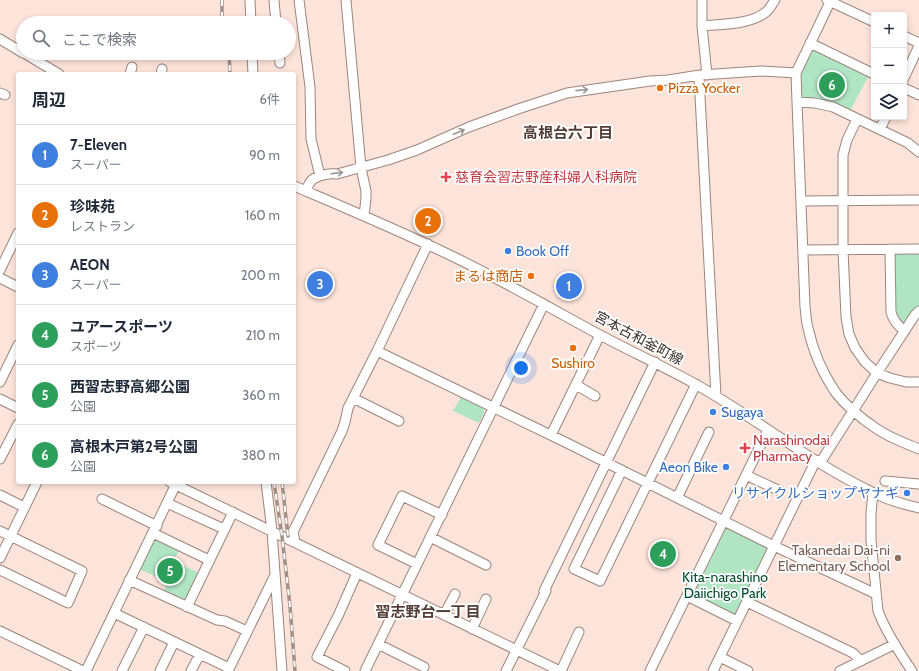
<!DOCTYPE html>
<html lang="ja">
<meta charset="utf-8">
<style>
body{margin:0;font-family:Cabin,"Noto Sans JP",sans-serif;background:#f6f6f7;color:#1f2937}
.controls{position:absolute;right:12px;top:12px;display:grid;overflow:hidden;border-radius:4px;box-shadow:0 2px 6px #0003}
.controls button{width:36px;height:36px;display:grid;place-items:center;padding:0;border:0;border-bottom:1px solid #e0e1e3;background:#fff;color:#1f2937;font:20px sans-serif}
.you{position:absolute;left:521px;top:368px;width:14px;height:14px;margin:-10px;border:3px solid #fff;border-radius:50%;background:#1a73e8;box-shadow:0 0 0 6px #1a73e833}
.badge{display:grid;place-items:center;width:26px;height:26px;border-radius:50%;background:#d14057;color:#fff;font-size:13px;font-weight:700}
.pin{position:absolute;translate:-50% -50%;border:2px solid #fff;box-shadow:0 1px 4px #0006}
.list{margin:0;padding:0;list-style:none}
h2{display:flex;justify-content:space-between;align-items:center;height:52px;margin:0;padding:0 16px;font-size:17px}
h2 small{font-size:13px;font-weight:400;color:#747a83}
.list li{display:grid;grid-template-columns:26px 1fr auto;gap:12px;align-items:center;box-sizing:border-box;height:60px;padding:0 16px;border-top:1px solid #e0e1e3}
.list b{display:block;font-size:15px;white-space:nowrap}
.list p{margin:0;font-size:13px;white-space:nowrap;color:#747a83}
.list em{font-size:13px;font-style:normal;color:#747a83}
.icon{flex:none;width:22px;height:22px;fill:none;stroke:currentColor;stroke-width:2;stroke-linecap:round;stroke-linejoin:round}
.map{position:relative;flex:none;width:919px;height:671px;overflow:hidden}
.search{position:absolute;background:#fff;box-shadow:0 2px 6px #0003;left:16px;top:16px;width:280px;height:44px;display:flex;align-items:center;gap:10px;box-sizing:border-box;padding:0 14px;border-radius:22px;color:#747a83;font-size:15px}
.panel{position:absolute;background:#fff;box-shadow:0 2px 6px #0003;left:16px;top:72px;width:280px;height:412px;border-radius:4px}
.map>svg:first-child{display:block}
.green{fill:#b0e5c4}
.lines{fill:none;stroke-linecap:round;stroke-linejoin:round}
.minor-casing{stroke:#9c857c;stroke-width:11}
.minor{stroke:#fff;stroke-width:9}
.rail-casing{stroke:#a29189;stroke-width:3.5}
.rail{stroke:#fff;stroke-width:2;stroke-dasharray:6;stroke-linecap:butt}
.oneway{stroke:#9c9896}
.food-dot{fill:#e8710a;stroke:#fff;stroke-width:1.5}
.health-dot{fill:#e0444e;stroke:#fff;stroke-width:1.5}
.shop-dot{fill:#3f7fe0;stroke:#fff;stroke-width:1.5}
.education-dot{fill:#8d6e63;stroke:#fff;stroke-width:1.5}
.labels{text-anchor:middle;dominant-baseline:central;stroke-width:3.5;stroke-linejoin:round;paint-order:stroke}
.food-label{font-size:14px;fill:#c56008;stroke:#fff;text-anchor:start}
.health-label{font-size:14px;fill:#be3a42;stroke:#fff;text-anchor:start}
.shop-label{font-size:14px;fill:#366cbe;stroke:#fff;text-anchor:start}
.street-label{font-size:14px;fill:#39302c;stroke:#fff}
.education-label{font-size:14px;fill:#785e54;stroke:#fff;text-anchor:end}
.park-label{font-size:14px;fill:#004d2c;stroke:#fff}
.neighbourhood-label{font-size:15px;font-weight:bold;fill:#523e37;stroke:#fff}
</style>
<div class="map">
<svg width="919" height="671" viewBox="0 0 919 671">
<rect width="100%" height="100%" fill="#fde4da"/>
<path class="green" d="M815 50 869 75 850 111 803 99 800 94V73L810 51Z
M895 252H919V306L916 308 905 324 901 325 895 317 893 255Z
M461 397 484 408V413L479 423 453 411Z
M729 527 768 546 769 549 737 614 734 616 695 597 694 594 726 528Z
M157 537 180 549 174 561 201 574 185 602 163 592 168 582 139 569 153 538Z"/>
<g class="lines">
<defs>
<path id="minor" d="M250 0 251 23
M274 0 276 23
M299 0 310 87 311 139 320 176
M346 0 361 168 366 191V198L364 216
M702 0V26L707 75
M827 0 874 22
M831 0 796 73 797 102 805 307C806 314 806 321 808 328 813 351 823 374 836 393 847 407 862 419 877 429 890 438 905 443 919 449
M702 26C722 24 750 25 766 12 770 9 772 4 775 0
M904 36 919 43
M0 39 23 53
M810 43 874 74
M24 53 59 74
M252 53 253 74
M279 53 280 63
M130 74 132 67
M161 74 162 69
M904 78 919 46
M904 88 919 95
M0 93 5 95
M797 102 815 103 833 107 908 143 919 152
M857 119 847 140 843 155V250L846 317 849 334 855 348 865 362 877 373 890 378 906 382H919
M880 129 886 117
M294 186C348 209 403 232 456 258 505 282 552 309 600 335 632 352 665 367 697 385 757 419 810 462 872 492 887 500 903 504 919 508
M306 191C307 188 309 183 312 180 318 175 330 173 337 174L388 160 417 150 469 127 518 109 567 93 650 81 668 80 700 75
M801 201 919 200
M890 249 891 312C893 321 898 326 905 331
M803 250 919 249
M0 270 18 233
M0 278 18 287
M377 351 565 442 774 546 876 594
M0 382 18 345
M576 385 595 396
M716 396 699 77 700 75 761 71 796 73
M353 398 399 421
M0 399 18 408
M551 435 600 335
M0 459 18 424
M820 463 877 373 915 315 919 311
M622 470 574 569 600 581 696 384
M746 475 780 491
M885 481 919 484
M170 482 560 671
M266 482 272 531 282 671
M873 493 871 513V540L878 611C886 632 899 652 912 671
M0 495 24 507
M677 498 709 432
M102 499 157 526
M167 503 224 529
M0 531 82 571 68 603 0 570
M153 533 209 560
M430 537 486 565
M295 542 293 532 342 431 345 422 348 408 377 351 428 244
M0 558 37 482
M417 564 378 545 402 496 442 515
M129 580 217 620 225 621 247 631
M544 591 655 362
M687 596 737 621
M747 602 853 653 861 661
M187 607 233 512
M114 613 229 668
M444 615 455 594
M472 629 486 599
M0 631 83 671
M378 644 424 667
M720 657 748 671
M86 671 177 482
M122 671 144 627
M160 671 174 642
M191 671 200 654
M228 671 274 577
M345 671 317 657 338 616 357 573
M365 671 544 304
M506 671 546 591
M561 671 579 632
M650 671 768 430
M713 671 816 460
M840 671 895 644"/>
</defs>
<use href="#minor" class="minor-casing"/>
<use href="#minor" class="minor"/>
<defs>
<path id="rail" d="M222 0V23
M229 53 230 74
M274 482 282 536 290 606 295 671
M282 482 288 536"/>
</defs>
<use href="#rail" class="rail-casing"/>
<use href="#rail" class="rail"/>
</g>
<defs><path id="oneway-shaft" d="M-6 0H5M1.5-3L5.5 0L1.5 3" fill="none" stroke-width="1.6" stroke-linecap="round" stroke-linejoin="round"/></defs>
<g class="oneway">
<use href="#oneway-shaft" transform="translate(582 90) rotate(-6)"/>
<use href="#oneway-shaft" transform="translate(459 132) rotate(-23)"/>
<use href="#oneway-shaft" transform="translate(337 173) rotate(-7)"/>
</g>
<g class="food-dot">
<circle cx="660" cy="88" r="4"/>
<circle cx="531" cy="276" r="4"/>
<circle cx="573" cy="348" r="4"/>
</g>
<g class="health-dot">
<path d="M444 171h4v4h4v4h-4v4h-4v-4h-4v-4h4z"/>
<path d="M743 442h4v4h4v4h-4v4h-4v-4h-4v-4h4z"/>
</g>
<g class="shop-dot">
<circle cx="508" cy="251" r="4"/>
<circle cx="713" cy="412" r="4"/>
<circle cx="726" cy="467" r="4"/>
<circle cx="907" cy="493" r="4"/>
</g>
<circle class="education-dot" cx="898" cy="558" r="4"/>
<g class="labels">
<g class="food-label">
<text x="668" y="88">Pizza Yocker</text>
<text x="523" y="276" text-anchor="end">まるは商店</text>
<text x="573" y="363" text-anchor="middle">Sushiro</text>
</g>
<g class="health-label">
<text x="455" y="177">慈育会習志野産科婦人科病院</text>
<text x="753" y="440">Narashinodai<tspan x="753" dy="16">Pharmacy</tspan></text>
</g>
<g class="shop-label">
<text x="516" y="251">Book Off</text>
<text x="721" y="412">Sugaya</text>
<text x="718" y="467" text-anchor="end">Aeon Bike</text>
<text x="899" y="493" text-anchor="end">リサイクルショップヤナギ</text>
</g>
<g class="street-label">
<text transform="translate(639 338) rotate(28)">宮本古和釜町線</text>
</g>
<g class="education-label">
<text x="890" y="550">Takanedai Dai-ni<tspan x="890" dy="16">Elementary School</tspan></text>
</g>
<g class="park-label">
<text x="725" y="577">Kita-narashino<tspan x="725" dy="16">Daiichigo Park</tspan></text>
</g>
<g class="neighbourhood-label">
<text x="568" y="133">高根台六丁目</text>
<text x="428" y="612">習志野台一丁目</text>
</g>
</g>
</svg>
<div class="controls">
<button>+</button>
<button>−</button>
<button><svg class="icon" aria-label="layers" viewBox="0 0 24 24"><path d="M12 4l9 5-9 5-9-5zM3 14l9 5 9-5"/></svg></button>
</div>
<div class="you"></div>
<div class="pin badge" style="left:569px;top:286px;background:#3f7fe0">1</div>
<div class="pin badge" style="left:428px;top:221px;background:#e8710a">2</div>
<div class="pin badge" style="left:320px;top:284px;background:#3f7fe0">3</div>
<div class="pin badge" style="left:663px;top:554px;background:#2e9e5b">4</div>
<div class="pin badge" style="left:170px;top:571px;background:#2e9e5b">5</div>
<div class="pin badge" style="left:832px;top:85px;background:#2e9e5b">6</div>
<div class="search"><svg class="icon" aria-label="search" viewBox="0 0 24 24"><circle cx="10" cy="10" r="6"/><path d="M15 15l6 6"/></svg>ここで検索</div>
<section class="panel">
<h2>周辺<small>6件</small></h2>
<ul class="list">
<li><span class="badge" style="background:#3f7fe0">1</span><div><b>7-Eleven</b><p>スーパー</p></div><em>90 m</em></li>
<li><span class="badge" style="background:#e8710a">2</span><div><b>珍味苑</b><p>レストラン</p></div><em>160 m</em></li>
<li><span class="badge" style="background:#3f7fe0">3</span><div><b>AEON</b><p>スーパー</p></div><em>200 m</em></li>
<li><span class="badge" style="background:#2e9e5b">4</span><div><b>ユアースポーツ</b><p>スポーツ</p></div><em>210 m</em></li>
<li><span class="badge" style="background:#2e9e5b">5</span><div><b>西習志野高郷公園</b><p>公園</p></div><em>360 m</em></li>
<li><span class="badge" style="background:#2e9e5b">6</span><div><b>高根木戸第2号公園</b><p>公園</p></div><em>380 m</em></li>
</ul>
</section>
</div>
